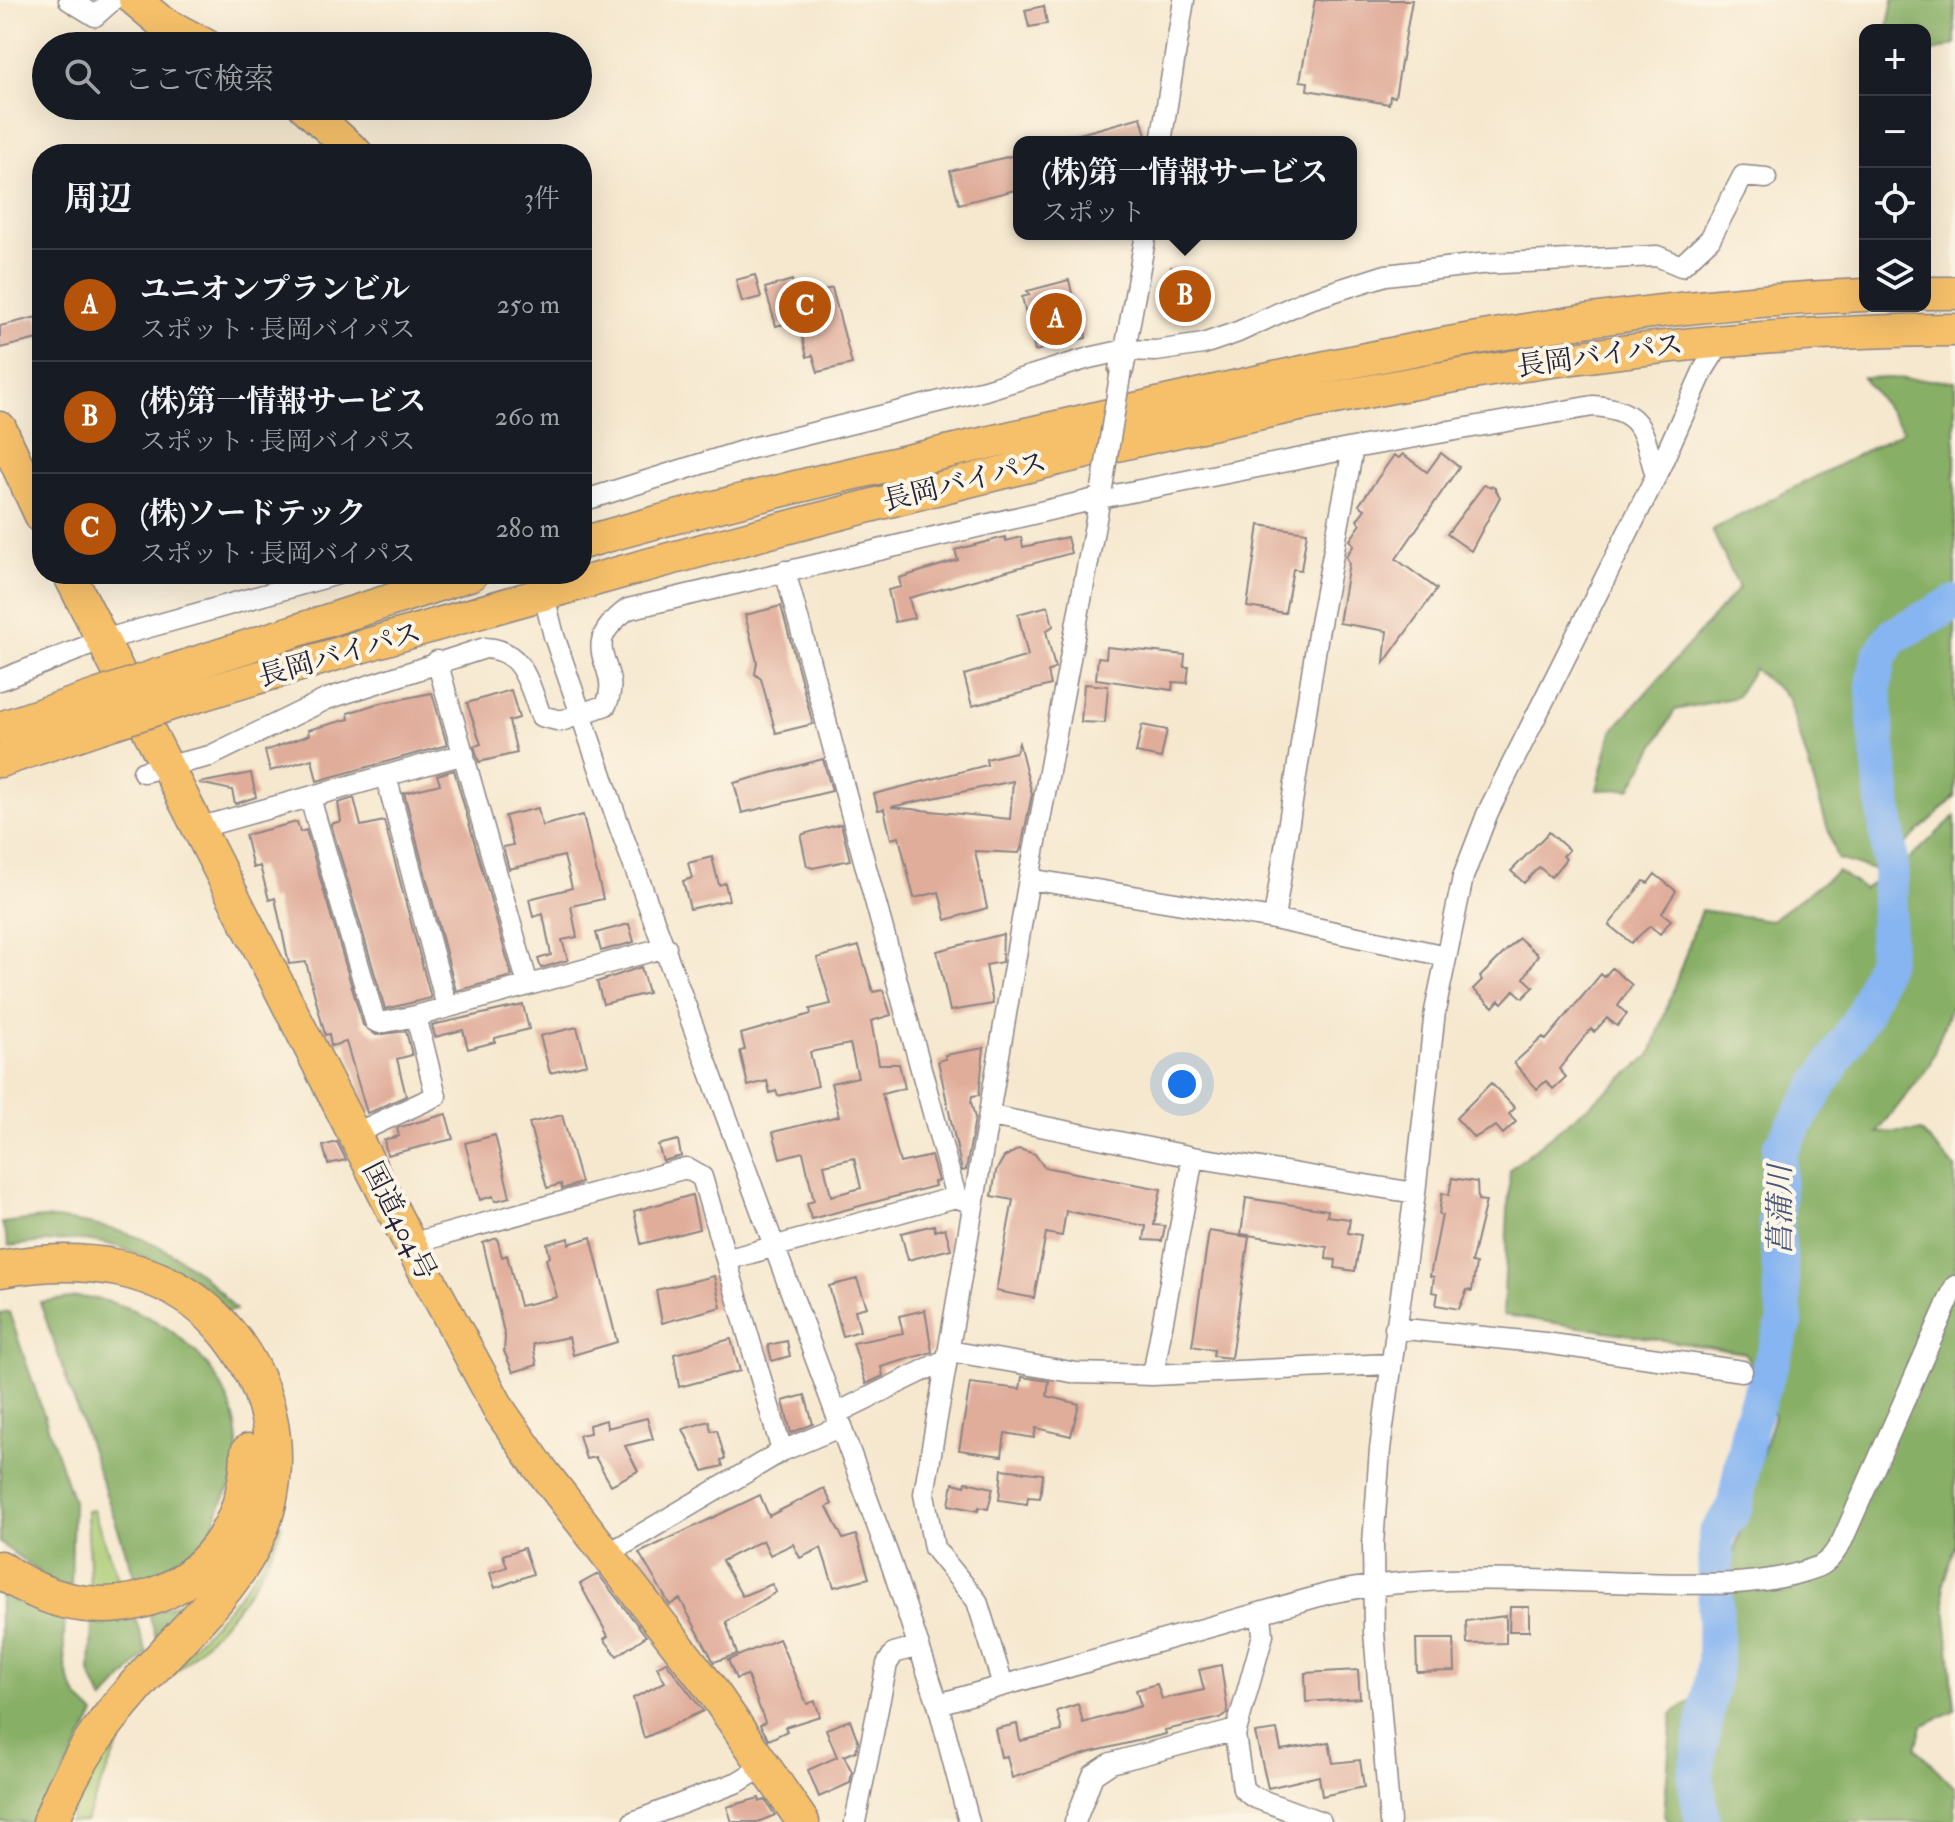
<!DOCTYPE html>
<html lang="ja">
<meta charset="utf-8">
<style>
body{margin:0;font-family:"IM FELL Double Pica","Noto Serif JP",serif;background:#242831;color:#f1f3f6}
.controls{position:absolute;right:24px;top:24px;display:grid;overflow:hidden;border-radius:16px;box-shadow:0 8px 32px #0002}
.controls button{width:72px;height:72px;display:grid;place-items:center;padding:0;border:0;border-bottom:2px solid #363941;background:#171b24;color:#f1f3f6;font:40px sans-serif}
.you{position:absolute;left:1182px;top:1084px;width:28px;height:28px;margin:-20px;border:6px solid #fff;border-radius:50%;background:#1a73e8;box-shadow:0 0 0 12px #1a73e833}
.badge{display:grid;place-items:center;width:52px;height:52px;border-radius:50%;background:#b45309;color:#fff;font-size:26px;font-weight:700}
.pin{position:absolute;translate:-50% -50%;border:4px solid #fff;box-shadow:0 2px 8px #0006}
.popup{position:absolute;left:1013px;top:136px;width:344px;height:104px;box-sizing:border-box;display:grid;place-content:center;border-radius:16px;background:#171b24;filter:drop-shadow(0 2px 6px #0005);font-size:26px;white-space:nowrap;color:#9ea1a6}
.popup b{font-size:30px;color:#f1f3f6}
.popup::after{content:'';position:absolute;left:50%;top:100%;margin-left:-16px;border:16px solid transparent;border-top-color:#171b24}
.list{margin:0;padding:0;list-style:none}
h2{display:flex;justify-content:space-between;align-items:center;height:104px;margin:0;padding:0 32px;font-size:34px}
h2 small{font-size:26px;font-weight:400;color:#9ea1a6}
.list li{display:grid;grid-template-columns:52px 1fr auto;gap:24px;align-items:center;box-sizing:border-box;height:112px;padding:0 32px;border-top:2px solid #363941}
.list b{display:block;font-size:30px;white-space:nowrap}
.list p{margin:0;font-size:26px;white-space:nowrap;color:#9ea1a6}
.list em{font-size:26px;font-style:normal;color:#9ea1a6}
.icon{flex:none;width:44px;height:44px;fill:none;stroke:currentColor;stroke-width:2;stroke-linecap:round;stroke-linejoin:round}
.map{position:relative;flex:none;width:1955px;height:1822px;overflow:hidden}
.search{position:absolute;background:#171b24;box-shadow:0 8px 32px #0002;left:32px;top:32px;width:560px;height:88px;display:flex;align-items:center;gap:20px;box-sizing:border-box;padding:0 28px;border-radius:44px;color:#9ea1a6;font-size:30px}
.panel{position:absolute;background:#171b24;box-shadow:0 8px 32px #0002;left:32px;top:144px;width:560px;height:440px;border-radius:32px}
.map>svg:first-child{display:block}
.green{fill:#aacb73;stroke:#667657;stroke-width:2}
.forest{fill:#87af65;stroke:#546850;stroke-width:2}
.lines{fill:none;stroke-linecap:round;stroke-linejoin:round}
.river{stroke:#87b5f1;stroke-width:36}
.building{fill:#e1ad9b;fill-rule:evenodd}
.minor-casing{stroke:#8c8585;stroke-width:23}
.tertiary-casing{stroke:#8c8585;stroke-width:27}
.primary-casing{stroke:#8c8585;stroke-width:35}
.trunk-casing{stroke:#8c8585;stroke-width:35}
.motorway-casing{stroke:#8c8585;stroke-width:39}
.minor{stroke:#fff;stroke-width:20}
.tertiary{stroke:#fff;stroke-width:24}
.primary{stroke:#f6c06b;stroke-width:32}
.trunk{stroke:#f6c06b;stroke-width:32}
.motorway{stroke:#f6c06b;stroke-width:36}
.minor-bridge-casing{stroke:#8c8585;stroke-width:23;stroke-linecap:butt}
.trunk-bridge-casing{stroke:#8c8585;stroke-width:35;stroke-linecap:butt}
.minor-bridge{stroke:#fff;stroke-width:20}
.trunk-bridge{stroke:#f6c06b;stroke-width:32}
.labels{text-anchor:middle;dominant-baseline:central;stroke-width:8;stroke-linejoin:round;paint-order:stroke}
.street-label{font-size:28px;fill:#22223b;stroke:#fcf5e5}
.water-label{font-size:30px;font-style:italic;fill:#45557b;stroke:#fcf5e5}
</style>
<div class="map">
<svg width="1955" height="1822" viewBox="0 0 1955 1822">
<rect width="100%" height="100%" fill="#fcf5e5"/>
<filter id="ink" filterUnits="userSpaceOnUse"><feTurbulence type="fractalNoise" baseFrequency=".0125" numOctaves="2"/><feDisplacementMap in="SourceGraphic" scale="16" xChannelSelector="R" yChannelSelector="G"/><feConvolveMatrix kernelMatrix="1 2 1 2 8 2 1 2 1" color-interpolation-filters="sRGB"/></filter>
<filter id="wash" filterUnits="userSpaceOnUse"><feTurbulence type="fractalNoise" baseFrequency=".006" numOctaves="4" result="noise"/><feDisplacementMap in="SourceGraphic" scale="32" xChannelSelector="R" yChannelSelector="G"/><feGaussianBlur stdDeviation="1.8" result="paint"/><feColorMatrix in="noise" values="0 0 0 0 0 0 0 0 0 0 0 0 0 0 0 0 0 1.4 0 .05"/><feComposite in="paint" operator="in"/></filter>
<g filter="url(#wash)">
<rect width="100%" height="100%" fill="#f6e8cf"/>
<path class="green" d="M93 1510 122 1589 90 1590 87 1511Z
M279 1525H282C261 1589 216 1633 169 1679L167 1673C209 1627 258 1585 279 1525Z
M114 1736 120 1741 85 1822H69L87 1777Z"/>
<path class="forest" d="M1893 0H1955V44L1925 55V30H1887Z
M1863 377 1955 381V797L1877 871 1837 859 1788 697 1754 669 1736 697 1675 710 1630 789 1597 790 1612 731 1739 588 1712 530 1904 431Z
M1955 816V996L1929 1066 1877 1133 1921 1131 1955 1168V1545L1943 1584 1955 1710 1922 1726 1916 1748 1955 1788V1822H1669L1664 1815 1672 1714 1731 1672 1733 1555 1774 1415 1745 1353 1503 1315 1510 1169 1650 1056 1701 910 1771 920 1838 871 1864 889 1912 857Z
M43 1218C125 1225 182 1245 236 1310L227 1312C183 1278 136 1242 78 1240 55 1239 32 1244 9 1246L2 1223Z
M78 1297C161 1301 253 1379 236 1470 234 1482 226 1494 221 1504 216 1517 211 1539 200 1548 183 1563 158 1574 138 1587L40 1302Z
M9 1312 73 1501 71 1586 55 1584 0 1543V1314Z
M0 1587 45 1612 65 1618C62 1656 62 1689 95 1714L39 1822H0Z
M180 1602 185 1613 157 1641 149 1614Z
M135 1618 147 1653 103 1701 90 1673 92 1620Z"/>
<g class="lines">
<path class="river" d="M1703 1822 1695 1778 1715 1662 1716 1534 1734 1510 1750 1423 1785 1322 1776 1224 1780 1149 1864 1013 1885 958 1891 868 1876 727 1874 686 1879 657 1893 636 1955 603"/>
</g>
<g id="blocks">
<path class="building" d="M1315 0H1412L1395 97 1390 96 1389 104 1307 90 1308 82 1300 81Z
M1044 6 1047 24 1029 27 1025 10Z
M1141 117 1147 139 1070 142 1069 137Z
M1019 154V189L959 204 950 171Z
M1171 267 1193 271 1190 286 1205 289 1203 309 1164 303Z
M755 275 761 297 742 302 736 280Z
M792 280 797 298 832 288 852 364 818 372 813 355 807 357 798 320 776 326 765 288Z
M1069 280 1074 302 1084 314 1086 338 1035 351 1022 297 1030 295 1027 291Z
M37 317 42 338 0 348V326Z
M1441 453 1459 467 1396 559 1437 589 1384 663 1387 631 1339 623 1349 563 1346 556 1354 545 1350 540 1361 524 1357 520 1365 509 1359 505 1394 455 1399 458 1403 454 1427 472Z
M1484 485 1494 487 1500 497 1471 551 1447 534Z
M1259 525 1307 532 1301 570 1293 569 1285 613 1247 607Z
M1005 537 1006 541 1021 537 1023 547 1067 537 1071 553 909 598 914 618 895 622 888 590 901 587 899 578 958 560 955 550Z
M781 606 813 724 776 733 761 679 755 674 757 662 745 615Z
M1048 606 1053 626 1046 631 1055 668 1048 672 1051 685 972 706 964 675 1028 656 1018 614Z
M1107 647 1185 655 1184 667H1189L1187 683 1173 682 1172 690 1096 679 1098 657 1106 658Z
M1084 684 1108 686 1105 723 1081 722Z
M511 690 519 718 509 721 517 753 479 762 474 746 481 744 467 703Z
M432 693 447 745 317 781 312 759 270 771 265 751 309 735 308 730 349 719 348 713 376 704Z
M1142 725 1167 730 1161 758 1136 753Z
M1019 743 1032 794 1021 849 1019 853 975 851 987 908 946 920 939 892 914 898 899 837 891 839 884 809 878 810 874 794 987 765 986 759 1016 752ZM1013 781 1010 819 891 807Z
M823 759 832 791 742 813 734 783Z
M454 770 512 976 456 991 404 793 440 784 437 775Z
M251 773 256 797 235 804 232 790 199 783Z
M354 798 361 826 384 821 431 998 385 1009 331 824 341 821 338 803Z
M538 808 542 826 583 815 603 899 571 906 577 937 562 940 568 960 541 968 538 959 551 955 543 914 533 917 529 899 572 888 564 856 509 869 503 847 513 845 505 816Z
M297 822 300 832 306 830 363 1025 376 1035 406 1031 412 1055 397 1059 406 1096 373 1111 367 1113 346 1042 331 1046 329 1034 325 1035 306 962 289 964 275 898 269 900 260 866 253 868 245 835Z
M841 824 850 860 813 868 807 866 801 838 803 834Z
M1549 832 1569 850 1563 856 1566 859 1551 877 1539 867 1524 883 1511 871Z
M712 857 719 885 725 883 729 900 690 909 683 881 692 878 688 863Z
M1655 874 1676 891 1662 913 1671 920 1660 934 1650 926 1631 943 1609 925 1644 881 1648 883Z
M629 924 634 942 601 951 596 933Z
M1003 934 1002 962 986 965 993 1004 950 1011 937 951Z
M1519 938 1538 955 1524 978 1534 987 1523 998 1514 990 1502 1003 1499 1000 1493 1007 1473 989 1482 980 1480 977Z
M859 946 873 992 883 990 891 1015 871 1021 879 1064H899L905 1088 882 1094 900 1163 931 1156 938 1181 934 1182 935 1186 811 1219 807 1203 814 1201 803 1152 780 1158 773 1132 839 1116 831 1083 858 1077 850 1044 810 1052 818 1086 778 1096 776 1091 770 1093 767 1081 748 1086 740 1051 745 1050 741 1034 811 1014 810 1009 831 1004 817 958ZM854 1158 861 1188 831 1196 824 1165Z
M641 967 648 993 603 1004 597 982Z
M1612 968 1632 985 1618 1006 1627 1014 1617 1026 1607 1018 1594 1032 1591 1029 1559 1069 1566 1077 1553 1089 1546 1081 1537 1089 1514 1063 1543 1037 1546 1040 1601 974 1604 977Z
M523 1005 529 1029 495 1038V1042L468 1049 463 1030 435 1037 432 1025Z
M577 1027 587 1064 550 1073 540 1036Z
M984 1048 979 1095 972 1096 971 1102 975 1118 966 1170 962 1171 938 1061 946 1059 945 1055Z
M1491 1083 1515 1108 1509 1114 1516 1122 1503 1134 1496 1126 1474 1138 1456 1118Z
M446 1114 453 1139 387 1155 384 1140 399 1136 397 1128Z
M562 1115 581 1183 562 1189 561 1184 547 1188 529 1123Z
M495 1135 510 1197 495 1201 493 1196 480 1200 465 1143Z
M678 1140 681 1156 663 1161 658 1145Z
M337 1142 346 1160 328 1164 323 1146Z
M1019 1149 1035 1154 1044 1167 1161 1189 1154 1225 1165 1226 1162 1241 1144 1240 1146 1226 1066 1211 1062 1236 1046 1233 1034 1298 996 1291 1013 1200 992 1196 996 1171 1004 1157Z
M1452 1178 1477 1182 1478 1200 1486 1201 1471 1263 1476 1264 1472 1291 1467 1290 1459 1309 1436 1305 1438 1293 1432 1292 1434 1277 1430 1276 1442 1215 1439 1214 1442 1193 1449 1195Z
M692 1195 699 1229 641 1244 634 1211Z
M1246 1198 1328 1210 1327 1216 1350 1219 1348 1233 1361 1235 1355 1271 1335 1268 1336 1260 1326 1259 1327 1247 1241 1234Z
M934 1225 935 1231 945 1228 951 1249 908 1260 901 1233Z
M1209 1231 1249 1237 1231 1358 1213 1356 1214 1350 1192 1346Z
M591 1237 617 1342 573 1355 569 1337 533 1344 537 1365 513 1372 504 1351 505 1337 483 1243 497 1238 502 1257 507 1255 520 1306 557 1297 546 1259 550 1257 547 1244 569 1238V1244Z
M714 1276 721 1307 662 1323 656 1290Z
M857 1279 867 1307 855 1310 860 1331 843 1336 829 1286Z
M925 1310 932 1352 881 1367 883 1376 866 1384 853 1343 903 1333 899 1316Z
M731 1339 740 1371 679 1387 674 1354Z
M787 1341 790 1356 772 1361 768 1345Z
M1022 1377 1049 1381 1047 1396 1079 1404 1071 1436 1036 1428 1034 1438 1005 1433 1002 1456 959 1450 970 1383 1020 1389Z
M805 1395 813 1424 791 1433 783 1401Z
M647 1418 653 1439 625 1446 638 1471 611 1485 595 1457 586 1459 579 1435 590 1433 589 1425 606 1420 607 1428Z
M709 1421 711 1431 717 1430 725 1459 721 1460 723 1466 703 1471 683 1429Z
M1002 1469 1043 1474 1040 1498 1028 1497 1027 1504 999 1500Z
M966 1482 993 1488 988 1509 979 1507 978 1511 949 1505 953 1483 965 1486Z
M824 1488 832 1504 827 1507 843 1539 856 1535 869 1578 834 1587 821 1548 800 1558 793 1544 770 1555 763 1540 722 1561 742 1596 772 1584 776 1592 726 1622 737 1654 714 1662 680 1599 670 1605 639 1553 760 1495 769 1516Z
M524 1548 533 1574 495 1588 490 1573 507 1567 503 1555Z
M598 1574 646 1636 617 1656 604 1639 608 1636 580 1584Z
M1510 1607H1529V1631H1509Z
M1506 1616V1643L1467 1644 1466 1621Z
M779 1639 807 1704 815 1701 820 1716 785 1727 787 1731 769 1740 760 1725 765 1722 747 1675 736 1679 728 1660Z
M1416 1639H1454L1455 1671 1417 1672Z
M666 1662 703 1711 644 1738 633 1698 665 1682 657 1667Z
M1221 1665 1228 1713 1220 1718 1165 1730 1166 1734 1091 1752 1012 1778 1007 1756 1001 1757 995 1729 1017 1724 1020 1741 1062 1731 1057 1711 1078 1704 1083 1723 1141 1706 1136 1690 1157 1684 1162 1699 1204 1690 1199 1670Z
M1358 1670 1360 1698 1306 1702 1305 1673Z
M850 1720 858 1741 856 1751 844 1756 852 1772 850 1783 819 1797 808 1770 837 1757 826 1729Z
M1277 1730 1281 1750 1329 1742 1333 1763 1360 1760 1364 1787 1322 1796 1319 1776 1268 1788 1255 1733Z
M759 1798 760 1802 765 1800 775 1815 758 1822H732L727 1807Z"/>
</g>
</g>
<g filter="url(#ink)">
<use href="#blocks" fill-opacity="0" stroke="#8c8585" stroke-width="2"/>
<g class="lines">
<defs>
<path id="minor" d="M69 0 95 16 113 0
M1161 142 1184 0
M1125 350 1146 234
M582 501 752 448 985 390 1089 358 1125 350 1156 351 1203 344 1238 332 1307 300 1386 275 1480 264 1657 256 1681 266 1710 239 1743 176 1766 178
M785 571 956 1197
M544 596 554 636 620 828 891 1563 938 1704 969 1822
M437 661 528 985
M0 680 103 640 338 574
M143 772 210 756 327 699 485 648C523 649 529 685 541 716L561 721 606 705C625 665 572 650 628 609L1100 498 1353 448 1593 406C1644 409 1643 433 1656 476
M386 776 447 1007
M310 798 375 1021 380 1023 416 1016 666 947
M198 828 464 754
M1029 879 1274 919 1446 956
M1274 919 1318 634 1353 448
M991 1116 1193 1157 1415 1193
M354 1134 436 1096 416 1016
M1193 1157 1153 1375 1389 1364
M410 1244 686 1168 702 1177 782 1451
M729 1259 956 1197 966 1201
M1395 1328 1545 1343 1742 1371
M949 1351 1077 1373 1153 1375
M837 1413 947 1359
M608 1554 782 1451 842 1426
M1261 1615 1263 1635 1235 1735 1243 1789 1253 1797 1321 1822
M1003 1685 977 1601 934 1548 924 1494 1029 879 1100 498
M938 1704 1330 1593C1432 1572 1538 1581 1641 1583 1699 1584 1762 1588 1817 1567 1830 1562 1835 1552 1842 1541L1955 1286
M633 1822 738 1782 764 1766
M855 1822 887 1664 894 1653 919 1646
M1075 1822 1093 1775 1111 1763 1236 1730
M1390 1822 1374 1632 1373 1544 1380 1449 1415 1193 1435 1011 1463 877 1488 812 1656 476 1704 369 1723 339"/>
<path id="tertiary" d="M1121 370 1125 350"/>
<path id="primary" d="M135 0 160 21 207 46
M304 106 357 154"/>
<path id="trunk" d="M1925 293H1955
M0 428 42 518
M582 543C748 495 918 459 1087 420 1348 360 1596 305 1865 295
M69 574 410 1244 500 1411 539 1467 709 1686 803 1822
M155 676 472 574
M165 706C429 624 696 549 964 482 1288 401 1619 331 1955 330
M0 728 99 695
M0 761 113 723"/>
<path id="motorway" d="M0 1269C78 1255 163 1262 220 1324 248 1355 268 1395 272 1438 282 1543 219 1595 154 1666 112 1711 71 1763 51 1822
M0 1569C108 1649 246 1589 249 1452"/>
</defs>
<use href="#minor" class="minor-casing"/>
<use href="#tertiary" class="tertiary-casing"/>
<use href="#primary" class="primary-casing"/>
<use href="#trunk" class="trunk-casing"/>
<use href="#motorway" class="motorway-casing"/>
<use href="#minor" class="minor"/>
<use href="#tertiary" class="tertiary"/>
<use href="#primary" class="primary"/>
<use href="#trunk" class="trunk"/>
<use href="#motorway" class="motorway"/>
<defs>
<path id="minor-bridge" d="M1102 488 1121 370"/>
<path id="trunk-bridge" d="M99 695 155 676
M113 723 165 706"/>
</defs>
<use href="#minor-bridge" class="minor-bridge-casing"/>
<use href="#trunk-bridge" class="trunk-bridge-casing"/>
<use href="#minor-bridge" class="minor-bridge"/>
<use href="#trunk-bridge" class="trunk-bridge"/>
</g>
</g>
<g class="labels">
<g class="street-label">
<text transform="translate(1600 356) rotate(-8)">長岡バイパス</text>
<text transform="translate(965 482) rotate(-14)">長岡バイパス</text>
<text transform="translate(340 655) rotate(-16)">長岡バイパス</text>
<text transform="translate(399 1221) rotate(63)">国道404号</text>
</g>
<g class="water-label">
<text transform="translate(1780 1210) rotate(-90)">菖蒲川</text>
</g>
</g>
</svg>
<div class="controls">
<button>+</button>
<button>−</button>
<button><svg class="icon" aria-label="locate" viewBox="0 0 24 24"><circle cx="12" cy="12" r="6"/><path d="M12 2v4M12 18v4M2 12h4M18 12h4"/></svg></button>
<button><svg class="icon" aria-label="layers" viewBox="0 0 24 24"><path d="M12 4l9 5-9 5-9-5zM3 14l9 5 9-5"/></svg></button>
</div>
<div class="you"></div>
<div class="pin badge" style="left:1056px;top:319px">A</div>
<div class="pin badge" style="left:1185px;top:296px">B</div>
<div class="popup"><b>(株)第一情報サービス</b>スポット</div>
<div class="pin badge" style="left:805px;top:307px">C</div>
<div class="search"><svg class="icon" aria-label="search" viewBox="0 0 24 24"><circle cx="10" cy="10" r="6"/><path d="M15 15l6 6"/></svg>ここで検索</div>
<section class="panel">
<h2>周辺<small>3件</small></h2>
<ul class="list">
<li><span class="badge">A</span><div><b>ユニオンプランビル</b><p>スポット · 長岡バイパス</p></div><em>250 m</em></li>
<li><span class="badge">B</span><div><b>(株)第一情報サービス</b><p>スポット · 長岡バイパス</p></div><em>260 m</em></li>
<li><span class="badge">C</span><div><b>(株)ソードテック</b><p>スポット · 長岡バイパス</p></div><em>280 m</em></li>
</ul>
</section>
</div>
